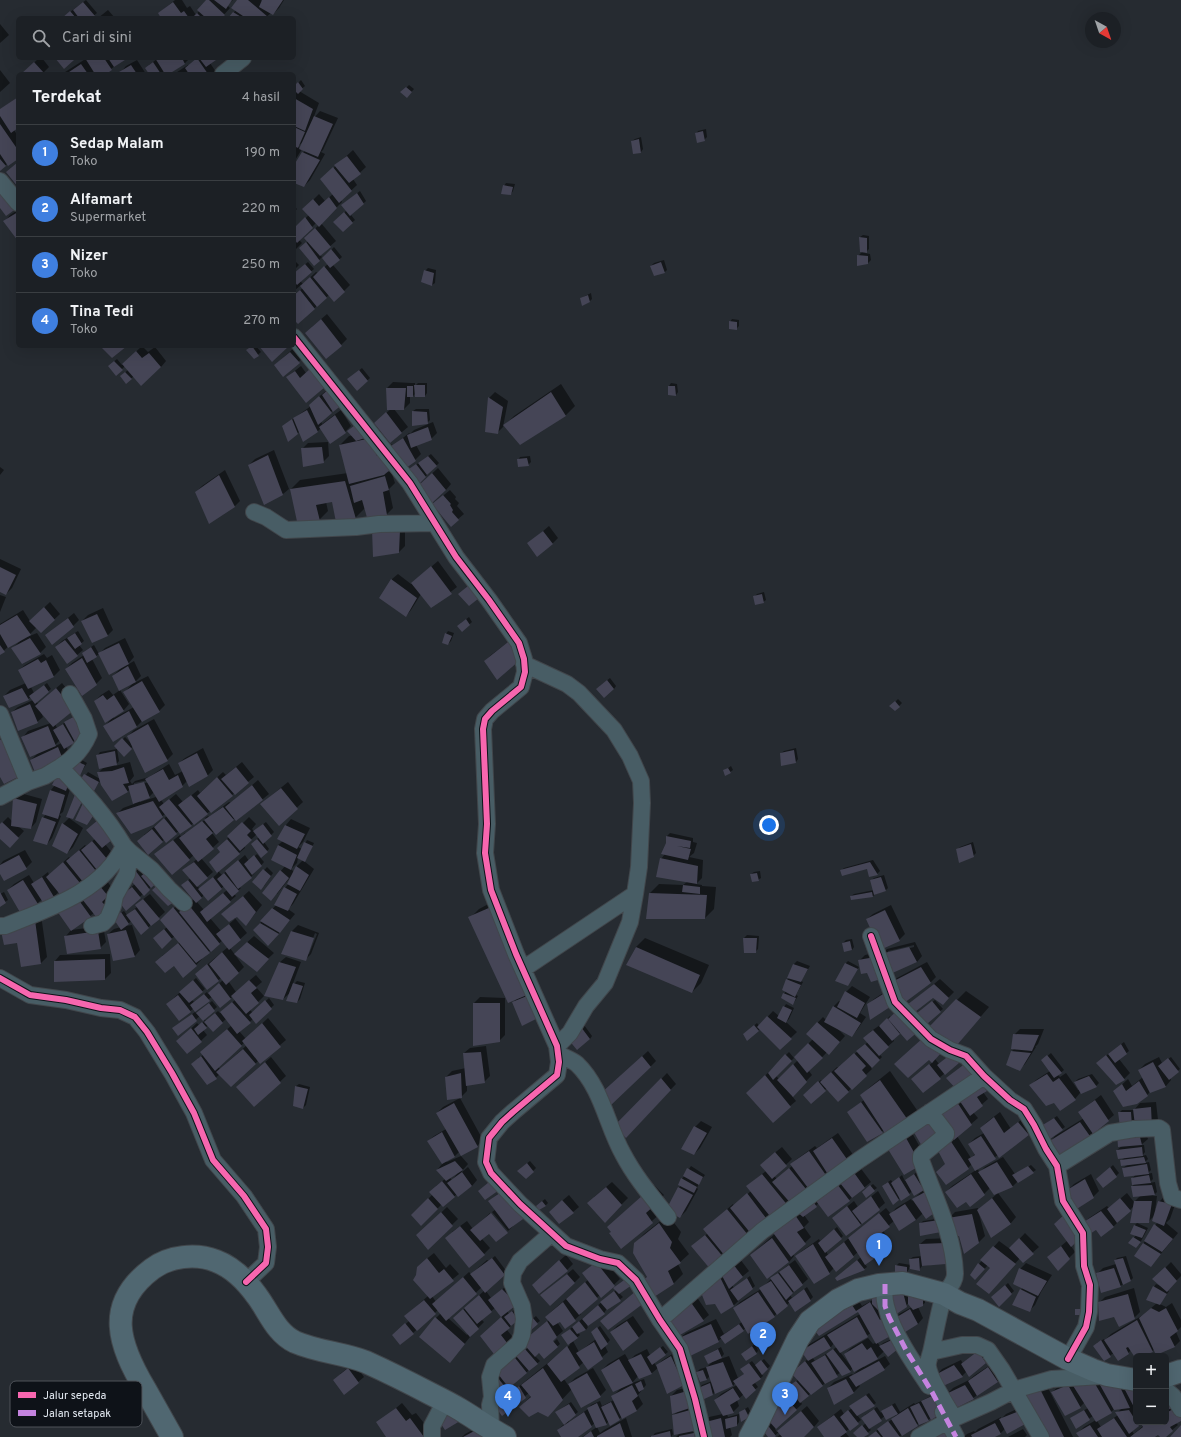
<!DOCTYPE html>
<html lang="id">
<meta charset="utf-8">
<style>
body{margin:0;font-family:Overpass,sans-serif;background:#25282d;color:#f1f3f6}
.controls{position:absolute;right:12px;bottom:12px;display:grid;overflow:hidden;border-radius:6px;box-shadow:0 4px 16px #0002}
.controls button{width:36px;height:36px;display:grid;place-items:center;padding:0;border:0;border-bottom:1px solid #3a3e42;background:#1c2025;color:#f1f3f6;font:20px sans-serif}
.compass{position:absolute;left:1085px;top:12px;width:36px;height:36px;border-radius:50%;background:#1c2025;box-shadow:0 4px 16px #0002;rotate:140deg}
.you{position:absolute;left:769px;top:825px;width:14px;height:14px;margin:-10px;border:3px solid #fff;border-radius:50%;background:#1a73e8;box-shadow:0 0 0 6px #1a73e833}
.badge{display:grid;place-items:center;width:26px;height:26px;border-radius:50%;background:#a1a6ae;color:#fff;font-size:13px;font-weight:700}
.pin{position:absolute;translate:-50% -33px;filter:drop-shadow(0 1px 2px #0008)}
.pin::after{content:'';position:absolute;top:21px;width:14px;height:12px;background:inherit;clip-path:polygon(0 0,100% 0,50% 100%)}
.list{margin:0;padding:0;list-style:none}
h2{display:flex;justify-content:space-between;align-items:center;height:52px;margin:0;padding:0 16px;font-size:17px}
h2 small{font-size:13px;font-weight:400;color:#a0a3a7}
.list li{display:grid;grid-template-columns:26px 1fr auto;gap:12px;align-items:center;box-sizing:border-box;height:56px;padding:0 16px;border-top:1px solid #3a3e42}
.list b{display:block;font-size:15px;white-space:nowrap}
.list p{margin:0;font-size:13px;white-space:nowrap;color:#a0a3a7}
.list em{font-size:13px;font-style:normal;color:#a0a3a7}
.icon{flex:none;width:22px;height:22px;fill:none;stroke:currentColor;stroke-width:2;stroke-linecap:round;stroke-linejoin:round}
.map{position:relative;flex:none;width:1181px;height:1437px;overflow:hidden}
.search{position:absolute;background:#1c2025;box-shadow:0 4px 16px #0002;left:16px;top:16px;width:280px;height:44px;display:flex;align-items:center;gap:10px;box-sizing:border-box;padding:0 14px;border-radius:6px;color:#a0a3a7;font-size:15px}
.panel{position:absolute;background:#1c2025;box-shadow:0 4px 16px #0002;left:16px;top:72px;width:280px;height:276px;border-radius:6px}
.map>svg:first-child{display:block}
.shadow{fill:#0007;fill-rule:evenodd}
.building{fill:#454556}
.lines{fill:none;stroke-linecap:round;stroke-linejoin:round}
.minor-casing{stroke:#41464b;stroke-width:18}
.primary-casing{stroke:#41464b;stroke-width:24}
.minor{stroke:#485d65;stroke-width:16}
.primary{stroke:#506771;stroke-width:22}
.quiet{stroke:#c483df;stroke-width:5;stroke-dasharray:10 5;stroke-linecap:butt}
.cycleway-casing{stroke:#0e1218;stroke-width:8}
.cycleway{stroke:#f766af;stroke-width:6}
.key{fill:#0e1218;stroke:#4e5259;stroke-width:1}
.key-label{font-size:11px;fill:#e3e9f1}
</style>
<div class="map">
<svg width="1181" height="1437" viewBox="0 0 1181 1437">
<rect width="100%" height="100%" fill="#262b31"/>
<path class="shadow" d="M86 0 97 13 91 18H62Z
M175 0H182L187 8 190 6 196 15 208 0H233L227 5 230 8 221 18H162L159 13Z
M238 0H261L263 2 264 0H284L279 8 273 14 271 13 265 18H229L236 10Z
M108 10 115 18H98Z
M0 24 9 35 0 43Z
M39 58H42L49 67 42 74H22Z
M87 58H126L104 74H62Z
M156 58H190L185 63 170 73 171 74H166L164 71 162 74H151L149 65 157 59Z
M198 58H216L210 63 216 72 215 74H174L188 65 189 66Z
M137 60 146 74H122L121 72 126 66Z
M0 70 10 83 0 92Z
M301 80 305 86 299 91 319 103 313 119 320 111 338 118 323 150 321 152 325 154 310 180 304 186 294 182V167L305 150 302 149 294 162V92L296 91 294 87ZM304 141 300 149 298 146Z
M409 85 414 89 407 97 402 92Z
M18 97V127L14 130 18 136V157L8 163 0 170V110Z
M706 129 707 137 704 140 696 134 698 131Z
M641 137 643 149 641 152 634 153 632 141 635 139Z
M353 150 366 167 353 179 357 185 341 200 342 202 321 223 336 241 320 255 322 257 314 265 301 248 308 241 311 232 318 226 316 223 299 240 302 243 294 251V229L309 215 304 209 319 194 325 201 333 194 327 174Z
M506 183 515 184 513 191 511 194 504 186Z
M360 191 366 201 351 215 355 220 343 230 335 222 347 210 342 205Z
M294 206 297 209 294 212Z
M18 210V239L5 221 10 215Z
M863 235 869 236V249L865 253 870 254 871 260 868 263 858 256 863 251 860 237Z
M334 247 342 257 333 265 350 285 334 301 329 295 298 323 294 318V295L303 288 301 285 294 291V272L295 273 308 262 314 269 300 281 303 284 316 272 318 273 328 264 323 258Z
M664 260 667 270 665 272 654 275 651 266 654 263Z
M296 262 299 265 294 270V264Z
M428 268 436 270 435 283 432 285 425 271Z
M591 293 592 299 589 302 581 298Z
M327 314 347 339 341 345 312 327Z
M732 319 739 320V326L736 329 730 322Z
M142 346 148 352 155 347 166 361 161 367 134 376 126 383 121 376 128 370 125 366 116 375 112 363 117 359 122 365Z
M252 346H256L261 352 254 358 248 350Z
M296 346 305 356 283 375 275 365Z
M318 362 325 386 287 377 301 366 306 373Z
M362 368 370 378 357 390 351 377Z
M393 382 411 383H415V386L418 383H427V393L425 396 416 393 413 396H410V403L404 409H394L408 427 390 442 381 417 391 409 387 388Z
M671 383 677 384 678 392 676 395 669 386Z
M561 384 575 406 566 415 520 444 505 425 514 416Z
M326 391 333 410 321 421 322 424 341 410 351 426 345 432 321 428 317 432 300 431 298 433 283 426 311 406 316 399Z
M495 392 508 401 503 427 497 433 489 398Z
M416 409H429L430 420 427 423 413 411Z
M433 422 437 433 431 439 416 445 421 454 415 460 400 458 385 473 391 471 395 483 389 489 393 508 387 514 369 520 365 508 355 518 333 501 326 502 328 511 319 520 291 489 300 480 348 473 340 445 349 436 380 430 386 448 391 444 393 446 409 433 410 434 414 430Z
M328 442 329 456 323 462 302 449 308 443Z
M274 450 289 489 283 494 249 465 255 459Z
M431 454 439 463 418 484 410 469Z
M530 456 531 462 528 465 518 460 520 457Z
M0 467 4 470 0 475Z
M438 468 451 484 446 490 425 480Z
M225 470 240 501 235 506 196 492 202 486Z
M450 490 456 497 455 499 459 503 457 506 464 514 458 519 433 504Z
M379 525H405V546L399 552Z
M549 526 558 538 552 544H528Z
M0 559 21 569 12 588 6 594 0 591Z
M438 561 457 587 431 607 421 594 411 610 406 616 381 598 392 579 398 574 411 584Z
M764 592 766 600 763 602 754 597 757 594Z
M0 595 6 597 0 612Z
M50 602 60 614 41 632 37 627 27 637 37 633 46 647 40 653 13 648 21 640 10 645 0 654V624L23 610 30 621Z
M103 608 113 630 108 635 82 621 88 615Z
M74 613 79 620 73 626 53 630Z
M469 617 472 622 462 631 461 623Z
M78 631 84 641 79 645 83 650 77 655 56 647 62 641Z
M448 631 454 633 451 641 448 644 446 634Z
M515 637 525 653 485 661 491 655Z
M125 638 134 657 127 665 134 661 141 676 134 683 148 676 165 705 159 711 143 720 137 726 113 741 105 726 112 718 95 701 101 695 109 690 113 695 120 690 129 704 124 710 113 716 114 718 134 707 125 692 133 683 113 676 122 667 100 653 105 648Z
M94 645 99 654 92 659 102 678 96 684 66 669 72 663 84 655 83 653 85 651Z
M44 654 47 658 52 655 60 670 54 676 31 687 34 693 47 683 51 689 36 701 38 704 62 683 79 704 55 724 57 728 77 714 75 740 66 746 70 755 64 761 31 760 38 753 23 737 28 731 51 723 41 712 43 717 37 722 12 712 18 707 33 700 31 697 28 699 4 696 10 690 26 683 19 670 25 665ZM60 740 62 743 55 746H54Z
M610 678 616 686 614 689 600 686Z
M898 699 902 703 895 710 891 706Z
M154 719 173 754 167 760 133 746 124 756 116 746 125 737 130 742 128 736 134 730Z
M203 748 213 770 208 775 187 781 182 786 161 800 164 804 176 794 183 802 198 790 200 793 223 772 226 775 242 762 254 777 232 795 191 825 180 833 179 831 162 841 144 835 167 816 165 814 153 824 118 813 123 808 134 804 130 789 127 792 101 780 94 789 81 782 88 772 100 779 98 773 104 767 98 755 100 752 117 749 119 761 115 766 130 762 134 776 130 781 132 784 135 781 149 777 169 764 175 775 183 771 179 763 185 758ZM148 780 149 782 134 786V783ZM154 792 156 797 140 802V801L149 797Z
M796 748 798 759 796 762 781 753 784 751Z
M80 759 87 763 79 776 65 767Z
M731 766 733 770 730 772 724 771Z
M58 775 69 787 67 788 70 789 63 812 59 815 61 816 52 838 47 844 43 818 46 814 51 790 55 785Z
M258 780 269 794 237 820 235 818 212 833 219 842 201 858 213 872 197 886 200 889 218 873 210 862 221 852 224 842 249 817 256 824 252 829 254 831 266 822 274 832 264 842 269 849 262 856 255 841 259 837 257 834 244 846 245 848 239 853 218 871 222 875 245 855 249 861 257 854 264 862 251 877 239 887 241 888 234 894 236 896 210 918 221 931 235 919 223 914 249 891 262 905 246 925 237 915 234 917 247 933 230 948 244 967 229 982 236 992 256 975 262 982 256 987 264 996 250 1010 253 1013 269 998 274 1005 256 1022 253 1019 239 1031 246 1039 268 1018 286 1040 260 1062 259 1060 255 1064 220 1074 208 1084 198 1058 203 1055 207 1047 232 1025 226 1019 213 1031 208 1025 203 1030 207 1035 188 1053 183 1036 197 1023 199 1025 205 1021 200 1016 178 1034 176 1026 195 1012 197 1014 212 1001 217 1007 204 1019 206 1021 218 1011 220 1013 235 1000 232 997 231 998 212 997 194 1008 179 1020 167 1004 196 978 205 989 192 1000 194 1002 207 992 208 994 223 980 221 978 207 989 196 974 228 947 223 940 201 958 202 959 196 965 174 964 162 956 180 942 175 936 171 939 155 938 167 927 162 920 180 902 185 908 194 899 182 885 191 878 184 870 197 859 194 855 172 874 162 849 180 835 181 837 185 833 186 834 206 819 205 818 208 816 209 817 229 802 231 803ZM224 886 227 890 204 910 197 902 204 895 208 900ZM245 1042 247 1045 220 1069 218 1067Z
M288 782 303 802 279 824 267 799Z
M20 793 42 799 36 822 31 828 18 826 24 831 16 840 0 837V825L8 817 12 821 14 799Z
M69 818 83 828 73 847 67 853 63 824Z
M291 819 310 828 303 842 298 847 302 849 307 840 314 843 307 858 304 861 314 869 293 904 288 909 295 914 274 939 254 930 276 905 285 888 289 883 292 875 277 894 263 893 285 866 278 845 283 841 286 825ZM298 858 303 860 297 866 294 872 291 869 297 863Z
M670 833 693 838V842L697 843 694 853 689 857 703 860 702 878 696 884 702 885V886L716 887 714 909 705 918 650 893 659 884 683 885 687 882 661 859 665 854 667 836Z
M95 839 105 844 113 854 95 871 80 883 59 891 54 897 42 899 37 904 8 890 14 884 29 875 34 883 48 872 49 875 69 857 70 858 85 845 86 846Z
M973 842 976 853 973 856 957 850 960 847Z
M25 850 32 862 26 868 0 872V865L3 861Z
M873 860 880 871 877 874 867 868 841 871 844 868Z
M267 867 273 873 264 886 254 882Z
M138 868 152 886 126 909 124 893 135 884 131 874Z
M760 871 761 878 758 880 751 874 754 872Z
M884 875 888 888 886 890 876 894 873 896 851 899V896L854 894 874 890 871 881 874 878Z
M106 880 113 889 114 903 94 913 71 930 58 911Z
M4 892 8 900 0 905V894Z
M150 894 165 912 141 934 131 921 126 926 132 925 140 950 135 956 108 934 114 929 121 927 117 915 124 911 127 915 137 907 136 905 142 900Z
M500 898 543 1012 513 1003 517 998 470 918 479 909Z
M891 905 905 934 899 940 867 919 873 914Z
M41 915 47 957 41 963 22 966 18 941Z
M298 925 319 933 311 954 305 960 282 954 292 931ZM315 933 317 934 309 954H307Z
M103 926 106 942 100 948 66 936 71 930Z
M747 935 759 936 758 949 755 952 744 938Z
M254 936 274 953 256 970 241 948Z
M645 938 709 965 701 983 692 992 627 964 636 947Z
M852 939 854 947 852 950 843 943 846 940Z
M915 942 922 956 917 962 859 961 865 955 881 952V955L887 949ZM914 945V947L888 954V951Z
M110 954 111 973 105 979 55 961 60 955Z
M286 957 301 962 292 986 297 981 305 983 300 999 297 1002 291 992 283 999 280 962Z
M797 961 810 966 801 981 803 982 796 995 798 996 795 1001 793 1004 784 994 786 991 787 980 790 977 794 964Z
M848 961 859 967 848 985 846 963Z
M927 962 936 977 931 982 868 1005 874 999 892 987 891 984 897 978Z
M940 979 954 992 943 1003 933 997 913 1012 901 1032 893 1039 894 1041 879 1054 882 1057 871 1068 872 1069 838 1101 827 1088 811 1103 807 1092 821 1080 822 1081 837 1067 839 1068 868 1042 870 1032 880 1025H881L890 1016 891 1018 907 1006Z
M852 986 870 997 860 1013 866 1017 857 1030 852 1036 837 1028 845 1036 829 1054 827 1052 809 1071 812 1075 792 1096 796 1101 790 1106 753 1087 771 1070 789 1052 794 1058 813 1039 807 1034 823 1017 826 1020 833 1007 839 1001 841 1002 846 992ZM795 1057 798 1060 779 1079 776 1076Z
M966 991 989 1007 957 1044 930 1027Z
M480 997 505 998V1035L499 1041 474 1003Z
M935 1000 943 1009 940 1011 921 1010Z
M786 1004 794 1008 789 1019 786 1022 797 1032 780 1048 760 1029 758 1031 747 1032 757 1023 759 1026 773 1011 779 1016Z
M584 1025 592 1036 590 1039H570Z
M1020 1029H1044L1038 1044 1035 1047H1036L1025 1064 1019 1070 1012 1051 1015 1048 1014 1035Z
M930 1032 947 1046 935 1059 939 1064 954 1052 961 1060 923 1091 913 1079 933 1062 929 1059 908 1077 896 1064Z
M1124 1042 1129 1051 1119 1059 1130 1073 1124 1079 1103 1058Z
M486 1046 490 1076 484 1082 467 1085V1091L461 1097 446 1077 452 1071 466 1068 464 1053 470 1048Z
M648 1051 656 1061 650 1067 608 1088Z
M1051 1053 1064 1070 1058 1075 1060 1077 1066 1073 1078 1090H1080L1075 1082 1078 1079 1092 1074 1099 1083 1096 1086 1080 1093 1075 1099 1054 1101 1031 1085 1036 1080 1050 1071 1045 1058Z
M271 1057 286 1076 254 1106 243 1081Z
M1159 1057 1162 1063 1171 1057 1180 1069 1170 1077 1171 1080 1166 1086 1151 1091 1147 1095 1115 1091 1128 1079 1132 1086 1143 1077 1139 1070 1145 1064Z
M890 1071 919 1113 884 1130 868 1140 848 1112 864 1100 861 1096 870 1087Z
M667 1073 676 1084 626 1136 616 1126Z
M986 1076 992 1084 983 1092 988 1099 973 1112 978 1118 957 1136 971 1158 975 1154 969 1144 975 1138 984 1133 981 1128 987 1122 1000 1112 1011 1129 1024 1117 1035 1129 1029 1135 999 1156 998 1155 977 1169 980 1172 985 1167 1003 1157 1015 1174 1031 1165 1036 1170 1018 1181 1013 1186 994 1193 990 1188 984 1194 967 1201 946 1192 952 1186 976 1170 972 1164 968 1168 946 1163 943 1146 955 1138 913 1129Z
M299 1084 310 1087 306 1105 303 1108 296 1086Z
M1101 1095 1114 1115 1095 1131 1097 1133 1091 1139 1050 1142 1055 1136 1084 1118 1079 1112Z
M460 1098 483 1140 477 1146 459 1152 455 1156 446 1161 447 1162 461 1156 468 1164 462 1171V1172L468 1167 477 1180 472 1186 457 1194 444 1205 442 1204 421 1225 412 1215 433 1194 436 1186 445 1179 437 1170 443 1163 428 1141 434 1136 446 1129 437 1113 443 1107ZM457 1173V1174L452 1180 450 1178Z
M1156 1102 1158 1120 1132 1125 1119 1113 1122 1110H1134L1140 1103Z
M1057 1116 1065 1127 1062 1129 1045 1124Z
M701 1121 712 1127 700 1148 694 1154 695 1127Z
M1144 1128 1148 1139 1141 1145H1144L1145 1152 1142 1156 1146 1155 1148 1159 1144 1163 1149 1162 1151 1170 1147 1174 1152 1173 1153 1179 1149 1183 1155 1182 1157 1192 1153 1196H1157L1155 1211 1159 1202 1165 1196 1177 1199 1170 1219 1166 1223 1178 1233 1151 1266 1143 1244 1157 1223 1155 1215 1148 1222 1134 1206 1113 1227 1097 1229 1071 1246 1075 1252 1058 1269 1054 1252 1067 1241 1072 1208 1068 1190 1074 1184 1091 1174 1099 1191 1093 1197 1073 1211 1083 1224 1089 1218 1107 1206 1109 1208 1127 1193 1134 1202 1141 1195 1132 1187 1135 1183 1132 1179 1136 1174 1123 1168 1127 1165 1121 1161 1125 1157 1117 1150Z
M911 1131 926 1158 888 1146Z
M838 1133 854 1156 724 1257 699 1241 708 1233 710 1224 733 1204 734 1206 751 1191 747 1186 766 1171 767 1159 782 1147 792 1159 774 1176 777 1179 792 1166 791 1164 797 1159 815 1146 817 1148Z
M530 1161 536 1168 526 1178 521 1168Z
M856 1162 871 1182 849 1200 819 1203 804 1215 809 1222 804 1227 811 1237 793 1254 794 1256 789 1262 751 1255Z
M1113 1165 1119 1173 1116 1176 1100 1177Z
M691 1166 705 1175 699 1183 697 1188 698 1189 686 1211 680 1217 679 1188 681 1185 682 1179Z
M917 1172 926 1187 922 1191H912L909 1194 901 1197 893 1204 885 1184 891 1180 893 1183 902 1175 905 1181Z
M612 1182 628 1198 605 1221 594 1197Z
M510 1184 513 1226 508 1231 492 1212 495 1210 489 1201Z
M873 1184 877 1188 874 1190H866Z
M654 1185 664 1195 655 1204 661 1213 621 1248 612 1231 608 1227Z
M931 1187 923 1213 916 1220 899 1230 894 1221 883 1230 890 1244 865 1264 867 1267 864 1269 839 1276 861 1257 858 1252 836 1271 834 1268 829 1273 796 1257 802 1251 819 1239 820 1241 837 1227 843 1236 826 1251 828 1255 886 1208 891 1214 896 1208 911 1199 912 1201 921 1192Z
M878 1191 885 1203 862 1223 860 1224 833 1218 854 1201 858 1207Z
M998 1193 1016 1217 1011 1223 991 1236 979 1214 985 1236 979 1242 960 1235 949 1218 955 1212 978 1208V1210Z
M569 1195 579 1207 573 1212 556 1206Z
M545 1199 548 1203 545 1206 540 1203Z
M447 1207 458 1219 428 1248 418 1235Z
M490 1213 506 1233H489L482 1239 490 1248 484 1254 452 1232 467 1221 473 1229Z
M668 1215 681 1232 678 1239 689 1254 678 1264 683 1274 674 1283 654 1296 635 1244 644 1234Z
M942 1218 943 1229 920 1224 923 1221Z
M1137 1223 1148 1228 1139 1245 1130 1243 1136 1235 1135 1225Z
M1025 1233 1039 1247 1023 1261 1020 1258 995 1286 991 1268 988 1265 978 1276 971 1275 979 1264 999 1241 1010 1249Z
M951 1238 952 1257 946 1263 922 1266 919 1270 909 1267V1269L907 1272 896 1266 899 1263 911 1265 910 1259 913 1257 922 1256 920 1244 926 1239Z
M434 1253 446 1268 450 1264 459 1274 432 1296 436 1302 469 1272 471 1274 487 1260 489 1261 495 1256 507 1272 486 1291 491 1298 509 1284 514 1290 507 1311 509 1314 515 1309 520 1316 507 1330 516 1341 497 1357 487 1330 502 1317 495 1308 481 1319 484 1322 469 1337H470L450 1362 436 1318 441 1313 438 1310 401 1344 396 1333 409 1321 411 1311 428 1296 424 1261ZM482 1287 485 1290 454 1318 468 1334 467 1335 448 1318Z
M566 1255 573 1264 567 1270 539 1279Z
M1126 1256 1133 1278 1130 1281 1120 1286 1097 1274 1103 1268 1116 1264 1115 1260 1117 1258Z
M602 1257 620 1279 601 1297 600 1295 580 1312 581 1314 566 1328 560 1321 557 1322 563 1331 546 1346 547 1348 557 1339 560 1344 544 1357 541 1353 545 1349 544 1348 535 1356 540 1361 503 1392 495 1381 500 1375 496 1369 518 1349 521 1353 528 1348 523 1342 549 1320 546 1317 552 1311 588 1280 583 1273Z
M740 1259 749 1271 732 1285 734 1288 750 1276 755 1286 734 1305 721 1313 716 1303 702 1290Z
M795 1260 808 1279 790 1295 792 1298 807 1287 813 1297 810 1300 790 1302 774 1316 746 1328 725 1343 722 1338 718 1341 680 1338 686 1333 716 1319 724 1334 742 1322 734 1308 740 1302 761 1289 774 1276Z
M1171 1262 1181 1274V1276L1167 1290 1169 1291 1160 1304 1166 1307 1172 1303 1181 1320V1327L1176 1332 1180 1341 1175 1346 1157 1353 1155 1349 1152 1351 1136 1357 1131 1350 1128 1353H1114L1104 1359 1097 1343 1104 1339 1105 1340 1111 1334 1143 1315 1157 1303 1154 1287 1156 1284 1161 1286 1154 1279Z
M1026 1263 1052 1275 1041 1292 1035 1305 1029 1311 1021 1290 1023 1287 1020 1269Z
M573 1269 580 1277 574 1283 542 1295Z
M1008 1283 1014 1291 999 1305 995 1295Z
M1134 1288 1140 1312 1134 1318 1114 1316 1099 1303 1105 1297Z
M616 1290 623 1297 606 1310 604 1313 587 1326 588 1327 586 1330 578 1333 580 1335 573 1341 579 1352 596 1339 595 1330 600 1326 610 1340 605 1346 608 1352 588 1369 584 1362 564 1379 568 1385 575 1378 593 1368 606 1390 600 1396 572 1389 556 1406 538 1411 520 1407 531 1396 529 1393 502 1415V1400L570 1345 563 1335Z
M891 1290H925V1303L918 1307 923 1318 918 1324 899 1328 877 1342 880 1346 883 1343 901 1335 877 1358 863 1366 864 1367 885 1356 890 1364 884 1369 858 1384 860 1386 854 1392 835 1403 828 1388 834 1382 852 1374 853 1375 859 1369 853 1368 850 1371 841 1372 800 1401 802 1404 775 1429 777 1432 807 1406 819 1421 814 1427 802 1437H777L781 1434 779 1432 773 1437H769L762 1428 782 1394 791 1385 798 1380V1367L808 1359 803 1351 808 1345 860 1314 858 1311 819 1334 856 1296 862 1306ZM909 1303 912 1307 899 1314 895 1319 893 1315ZM871 1333 877 1342 873 1344 868 1338 851 1348 845 1354 851 1364 850 1365 840 1352ZM834 1343 837 1347 815 1361 812 1357 831 1347Z
M696 1296 709 1315 703 1320 668 1318Z
M536 1316 540 1321 537 1323 529 1322Z
M633 1316 644 1332 638 1338 611 1332 617 1326Z
M755 1344 758 1351 756 1353 745 1351Z
M663 1346 668 1352 654 1362 656 1366 663 1360 677 1351 689 1378 658 1368 652 1373 638 1376 632 1383 644 1379 646 1385 638 1395 643 1404 637 1410 622 1418V1417L610 1424 609 1421 606 1424 597 1427 600 1433 604 1430 626 1418 632 1437H582L597 1427 595 1423 577 1437H562L558 1430 564 1424 559 1410 571 1402 578 1412 568 1420 569 1422 588 1409 591 1405 600 1401 602 1406 614 1400 612 1397 621 1388 602 1370 608 1364 625 1354 629 1361 635 1355 647 1349 650 1355Z
M984 1346 991 1357 985 1363 967 1371 962 1376 943 1385 937 1375 942 1369 961 1360 963 1364Z
M721 1347 724 1354 720 1359 729 1356 738 1378 745 1374 741 1369 752 1361 756 1366 764 1359 770 1366 762 1374 763 1376 755 1383 758 1387 746 1397 744 1394 737 1400 739 1406 733 1412 727 1414 728 1417 739 1414V1422L737 1425 730 1427 732 1435 730 1437H706L703 1423 709 1417 723 1414 715 1400 721 1394 737 1385 735 1383 733 1386 715 1392 712 1395 699 1388 702 1385 712 1381 710 1376 707 1379 700 1381 697 1372 700 1369 707 1367 714 1360 705 1356Z
M995 1362 1003 1376 997 1382 973 1398 954 1408 947 1394 953 1388 969 1380 975 1375Z
M354 1363 364 1377 358 1382 340 1374Z
M1072 1381 1136 1382V1422H1166V1386L1181 1420 1176 1423 1178 1425 1165 1436 1166 1437H1159L1161 1436 1158 1433 1154 1437H1080L1078 1433 1084 1427 1096 1420 1093 1416 1076 1427 1074 1416 1088 1408 1085 1402 1080 1407 1052 1392 1058 1387ZM1122 1408 1117 1413 1118 1415 1101 1427 1097 1421 1115 1409ZM1141 1422 1143 1426 1134 1434 1132 1431Z
M1045 1382 1073 1437H1050L1032 1389Z
M693 1386 700 1424 692 1432 697 1431 698 1437H676L680 1433 673 1416 678 1411 671 1396 677 1390Z
M869 1393 876 1403 857 1415 861 1420 845 1432 849 1437H825L818 1427 841 1409 844 1414 852 1408 850 1406 853 1404Z
M935 1394 931 1418 928 1420 919 1423 899 1437H869L881 1427 891 1420 898 1413 887 1419 885 1416 869 1428 871 1430 862 1437H858L855 1433 866 1423 865 1415 877 1407 881 1413 885 1409 895 1403 900 1412 914 1403 915 1404Z
M402 1403 412 1415 416 1413 435 1437H387L378 1423Z
M1028 1404 1000 1434 993 1437H964L967 1434 974 1431 975 1432 978 1429 1001 1417V1419L1006 1414Z
M748 1407 751 1413 748 1416 740 1412Z
M486 1423 493 1437H462L465 1434Z
M672 1429 673 1434 671 1437H652L655 1433Z
M1023 1429 1027 1435 1025 1437H1008Z"/>
<path class="building" d="M206 0H209L225 15 222 18H206L197 10Z
M214 0H232L226 9Z
M237 0H248L268 17 246 18 231 8Z
M262 0H283L273 15 259 7Z
M83 2 95 16 92 18H79L73 10Z
M173 2 181 13 184 11 189 18H161L158 13Z
M70 11 76 18H62Z
M233 12 243 18H228Z
M197 13 202 18H194L193 17Z
M55 58H72L74 60 64 69Z
M85 58H104L112 70 106 74H95Z
M108 58H128L114 67Z
M155 58H182L185 64 169 74H165Z
M197 58 208 74H189L185 68Z
M199 58H214L216 60 206 67Z
M34 62 44 73 43 74H21Z
M153 62 161 74H149L145 68Z
M81 64 88 74H66Z
M131 65 137 74H121L119 72Z
M298 82 303 89 298 94 294 90V86Z
M406 87 412 92 407 98 400 92Z
M18 97V128L11 133 0 116V109Z
M294 98 313 109 305 131 294 126Z
M314 116 333 124 318 157 299 149Z
M0 124 18 150V159L8 166 0 154Z
M294 127 305 132 298 148 294 146Z
M703 131 705 141 697 143 695 133Z
M639 139 641 153 633 154 631 141Z
M302 152 320 160 304 187 294 183V165Z
M347 156 361 174 349 183 334 165Z
M0 159 6 166 0 171Z
M18 162V187L6 172Z
M333 167 352 191 339 203 320 179Z
M503 185 513 187 511 195 501 194Z
M0 191 17 208 6 216 0 208Z
M357 193 364 204 350 216 341 205Z
M329 197 337 208 319 227 302 209 313 199 319 206Z
M18 212V241L3 221Z
M344 212 353 223 343 232 333 222Z
M305 217 313 228 297 243 294 239V228Z
M315 228 331 247 320 256 304 238Z
M859 237 867 238V253L860 252Z
M306 242 320 261 314 266 299 248Z
M331 249 340 260 330 268 322 258Z
M857 255 868 256V264L857 266Z
M661 262 665 273 654 276 650 266Z
M305 264 312 272 297 285 294 281V273Z
M324 266 345 292 334 302 313 277Z
M424 270 434 273 432 286 421 282Z
M310 277 327 298 317 307 300 286Z
M300 290 315 309 298 324 294 320V295Z
M588 295 590 302 582 306 580 298Z
M321 319 342 346 326 359 305 333Z
M729 321 737 322V330L729 329Z
M105 346H127L112 358 102 348Z
M252 346 259 356 254 359 246 350Z
M259 346H289L272 362Z
M136 351 142 358 149 353 161 367 141 386 122 364Z
M290 352 300 363 283 377 274 365Z
M114 361 123 370 116 376 108 366Z
M312 367 325 387 306 403 286 377 295 371 300 378Z
M359 370 368 381 357 391 347 379Z
M125 372 132 379 126 384 120 376Z
M414 385H425V397H415Z
M407 386H413V397H407Z
M668 386H675L676 396 668 395Z
M330 388 343 404 333 412 322 395Z
M386 388H406L404 410H387Z
M551 392 566 416 520 445 503 425Z
M319 396 332 413 318 425 309 405Z
M488 397 503 407 498 434 485 432Z
M307 410 318 432 303 442 293 418Z
M412 411 427 412 428 424 412 426Z
M386 412 402 433 390 443 374 423Z
M335 415 346 433 330 444 319 427Z
M292 419 298 434 288 442 282 426Z
M358 423 368 437 356 441 347 431Z
M428 427 432 440 411 448 407 435Z
M371 438 377 456 382 452 393 467 384 475 349 484 339 445Z
M403 438 416 461 406 468 391 446Z
M322 447 324 463 303 467 301 448Z
M268 455 283 495 264 505 248 465Z
M428 456 437 466 427 475 418 463Z
M527 458 529 466 518 467 517 459Z
M416 464 426 477 418 485 406 471Z
M432 473 446 490 432 503 418 486Z
M219 475 235 507 209 524 195 492Z
M385 476 389 490 383 492 387 515 368 521 362 500 354 503 350 486Z
M345 481 356 519 336 522 332 502 316 505 320 521 298 526 290 489Z
M443 495 451 504 450 505 453 510 452 512 459 520 451 527 432 504Z
M372 530H400L399 553 373 557Z
M543 531 553 544 537 557 527 543Z
M431 566 452 594 431 608 411 583Z
M0 567 16 575 6 595 0 592Z
M391 579 417 598 406 617 379 598Z
M473 582 483 595 469 606 458 594Z
M762 594 764 603 755 605 753 596Z
M44 607 55 620 41 633 29 621Z
M97 614 108 636 92 643 81 621Z
M17 615 31 635 8 648 0 634V625Z
M68 618 74 627 52 645 45 635Z
M466 619 470 625 462 632 457 626Z
M75 633 82 644 75 649 67 638Z
M445 633 452 636 448 645 442 643Z
M30 638 41 654 22 664 11 648Z
M65 640 78 656 67 664 55 647Z
M508 642 520 660 497 680 484 661Z
M119 643 129 664 109 675 98 653Z
M0 645 5 652 0 655Z
M91 647 97 657 87 663 82 653Z
M82 658 97 685 82 696 65 669Z
M38 659 41 663 46 660 54 677 28 689 18 670Z
M128 666 136 682 119 691 112 676Z
M607 680 614 689 604 698 596 689Z
M142 681 160 712 142 722 123 692Z
M44 685 49 692 35 704 29 696Z
M22 688 29 700 9 708 3 696Z
M56 688 74 710 53 727 35 706Z
M103 695 107 700 114 695 124 711 105 723 94 701Z
M895 701 900 707 895 711 889 706Z
M30 704 38 723 18 731 11 712Z
M129 711 137 727 113 742 103 726Z
M75 716 85 736 75 742 64 722Z
M63 724 74 743 64 749 53 730Z
M148 724 168 761 145 773 127 736Z
M48 726 56 746 30 757 21 737Z
M6 738 20 776 4 784 0 777V740Z
M122 738 132 749 124 757 114 746Z
M58 747 64 762 37 777 30 760Z
M794 750 796 763 781 766 780 753Z
M115 751 117 765 99 769 96 755Z
M197 753 208 776 189 787 178 763Z
M76 761 85 765 79 778 64 767Z
M124 767 129 783 123 784 128 792 112 801 101 785 97 772 112 771Z
M236 767 249 783 235 795 221 779Z
M728 768 731 773 725 776 723 770Z
M163 769 169 780 178 775 183 787 159 802 145 779Z
M84 774 99 782 94 791 79 782Z
M57 775 70 779 66 791 52 785Z
M217 777 233 796 211 813 197 796Z
M144 782 150 798 133 804 128 786Z
M252 785 263 800 236 821 225 807Z
M281 788 298 809 279 826 260 804Z
M50 790 65 795 58 819 42 814Z
M76 792 85 796 73 819 66 817Z
M191 795 208 814 194 825 178 805Z
M13 798 37 804 31 829 11 826Z
M169 799 192 826 180 834 159 807Z
M153 801 163 817 153 825 131 834 116 813Z
M83 803 97 810 87 825 75 820Z
M223 807 234 820 216 835 204 820Z
M42 817 56 822 47 845 33 841Z
M164 818 177 834 166 843 154 827Z
M98 820 113 839 102 848 86 830Z
M202 821 213 833 206 839 214 849 198 862 179 838Z
M2 822 19 838 10 848 0 839V824Z
M242 822 251 831 247 835 252 840 240 851 227 836Z
M62 823 78 834 67 854 52 846Z
M263 824 272 836 263 844 253 831Z
M285 825 305 834 297 849 277 839Z
M152 829 163 842 148 855 137 841Z
M666 836 691 841 690 848 677 846 691 849 688 860 661 854 666 843Z
M227 839 240 854 217 873 209 862 220 852 217 848Z
M257 839 268 852 261 858 251 844Z
M173 840 190 860 172 875 154 854Z
M92 841 108 860 97 870 81 850Z
M304 842 313 846 305 862 297 858Z
M971 844 974 857 959 863 956 849Z
M278 845 297 855 291 870 271 860Z
M79 850 96 871 83 882 66 861Z
M19 855 27 869 4 881 0 874V865Z
M254 855 262 866 252 875 244 864Z
M660 858 698 866 697 884 656 877Z
M238 860 252 878 238 889 225 871Z
M63 862 80 883 62 897 46 877Z
M194 862 208 878 197 887 182 870Z
M870 862 878 875 869 877 867 869 842 876 840 870Z
M296 866 309 875 300 891 287 884Z
M263 869 271 876 261 890 252 882Z
M135 870 150 890 144 896 127 876Z
M149 870 159 881 151 888 141 876Z
M280 870 289 878 271 901 262 893Z
M224 873 239 891 232 897 217 879Z
M757 873 759 881 752 882 750 874Z
M42 877 54 897 44 904 31 884Z
M213 877 222 889 208 901 198 889Z
M881 877 886 891 874 895 870 880Z
M23 880 38 904 21 914 7 890Z
M188 880 202 898 196 903 181 885Z
M160 883 177 900 168 906 152 890Z
M99 885 108 896 102 902 109 909 97 918 82 899Z
M683 885 700 887V894L682 892Z
M132 887 141 898 126 911 117 899Z
M284 887 297 894 288 911 274 905Z
M0 892 6 903 0 907Z
M872 892 873 897 851 900 850 896Z
M223 893 231 902 207 922 200 912Z
M649 893 707 895 705 919H646Z
M243 896 256 912 246 926 237 917 229 922 221 914Z
M78 899 91 917 71 931 57 911Z
M143 899 160 919 151 926 135 905Z
M188 904 220 944 211 952 179 912Z
M173 907 210 953 196 963 160 920Z
M491 907 527 995 508 1003 468 917Z
M272 908 290 920 280 933 260 921Z
M135 909 149 928 141 935 126 915Z
M885 910 900 941 880 950 866 919Z
M121 912 129 924 121 930 113 918Z
M35 920 41 964 21 967 17 943 4 945 1 931Z
M260 923 279 934 268 946 253 930Z
M229 924 241 940 229 950 216 934Z
M164 929 172 939 162 949 153 938Z
M126 930 135 957 113 961 107 934Z
M98 931 101 949 67 954 64 936Z
M291 931 314 938 306 961 281 954Z
M743 938H757L756 953H744Z
M850 941 852 950 844 952 842 943Z
M247 942 269 959 257 972 234 954Z
M178 943 197 966 183 978 174 966 165 973 155 962Z
M636 947 700 975 692 993 626 965Z
M909 947 917 962 888 975 880 954Z
M222 952 239 973 226 985 209 964Z
M875 957 881 979 871 982 867 973 861 974 858 960Z
M105 959V980L54 982V961Z
M279 962 296 967 283 1000 264 996Z
M845 963 858 969 848 986 835 981Z
M207 964 219 981 207 990 195 974Z
M793 964 808 969 801 982 787 978Z
M921 967 931 983 900 1006 890 983Z
M786 979 801 985 795 997 782 990Z
M193 980 203 992 189 1003 179 992Z
M249 980 257 988 251 993 259 1003 246 1014 231 996Z
M219 983 231 999 220 1008 208 993Z
M293 983 303 986 297 1003 286 1001Z
M934 984 949 998 943 1005 933 998 911 1015 903 1008Z
M845 991 865 1003 857 1018 837 1007Z
M888 991 893 1005 870 1020 867 1004Z
M783 993 796 998 793 1005 781 998Z
M204 994 210 1001 195 1012 190 1005Z
M178 995 191 1012 179 1021 166 1004Z
M527 996 538 1018 522 1026 512 1002Z
M956 999 981 1017 957 1045 940 1036 929 1027Z
M265 1000 272 1009 256 1024 249 1015Z
M932 1001 941 1012 927 1024 917 1013Z
M232 1002 251 1023 237 1034 220 1012Z
M209 1003 215 1011 203 1021 196 1013Z
M473 1003H500V1042L473 1046Z
M783 1006 792 1010 786 1023 777 1018Z
M833 1006 861 1023 852 1037 824 1022Z
M899 1009 920 1030 907 1041 888 1019Z
M215 1013 223 1023 213 1032 204 1022Z
M192 1014 197 1021 178 1036 172 1028Z
M767 1016 792 1039 780 1050 757 1027Z
M887 1018 900 1034 892 1041 879 1026Z
M202 1022 207 1028 198 1035 194 1029Z
M817 1022 840 1042 829 1055 806 1034Z
M262 1023 281 1047 260 1064 242 1041Z
M754 1025 759 1031 747 1041 743 1034Z
M581 1027 590 1039 577 1050 568 1039Z
M191 1028 202 1042 187 1054 176 1041Z
M227 1029 242 1046 215 1071 200 1052Z
M873 1030 889 1047 879 1056 863 1038Z
M1013 1034 1039 1035 1032 1051 1011 1049Z
M924 1037 942 1052 932 1063 929 1060 908 1078 894 1064Z
M808 1043 823 1058 807 1073 794 1057Z
M865 1044 880 1060 872 1068 856 1051Z
M1121 1044 1127 1054 1115 1063 1108 1054Z
M243 1049 256 1064 231 1087 216 1072Z
M1011 1051 1031 1053 1020 1071 1006 1065Z
M481 1052 485 1083 466 1086 463 1053Z
M854 1053 866 1066 862 1070 867 1076 852 1090 834 1071Z
M785 1054 792 1061 773 1080 768 1073Z
M951 1054 959 1063 945 1075 937 1065Z
M1047 1055 1062 1073 1054 1078 1041 1060Z
M1106 1055 1125 1080 1116 1085 1096 1063Z
M201 1056 217 1079 207 1085 191 1064Z
M642 1056 651 1067 610 1106 600 1094Z
M1168 1058 1179 1072 1169 1080 1158 1066Z
M265 1062 281 1083 254 1107 236 1087Z
M1153 1062 1166 1087 1150 1093 1138 1070Z
M966 1063 977 1077 958 1091 946 1078Z
M793 1064 807 1082 793 1097 777 1080Z
M929 1064 941 1079 923 1093 911 1079Z
M831 1072 849 1092 838 1102 820 1082Z
M461 1073 462 1098 447 1100 445 1077Z
M1047 1074 1053 1082 1059 1078 1076 1100 1060 1111 1054 1103 1046 1106 1029 1085Z
M765 1075 791 1107 773 1123 746 1093Z
M1089 1076 1097 1087 1081 1094 1074 1082Z
M661 1078 671 1090 626 1138 614 1126Z
M880 1080 910 1123 888 1138 860 1095Z
M818 1081 826 1091 811 1104 803 1095Z
M979 1081 987 1091 977 1097 983 1106 970 1116 957 1097Z
M1139 1081 1148 1096 1137 1104 1123 1107 1113 1091 1122 1084 1126 1091Z
M295 1086 308 1089 303 1109 293 1106Z
M955 1099 972 1125 954 1140 934 1113Z
M1095 1100 1109 1121 1093 1134 1078 1112Z
M861 1102 883 1133 867 1142 847 1112Z
M454 1103 478 1147 461 1156 436 1113Z
M1151 1107 1152 1127 1135 1126 1133 1109Z
M1118 1112H1131L1132 1126 1120 1127Z
M931 1116 944 1134 923 1148 912 1129Z
M994 1117 1004 1133 1018 1122 1029 1135 999 1158 980 1128Z
M1054 1118 1063 1130 1050 1139 1041 1126Z
M1080 1122 1092 1139 1060 1160 1048 1142Z
M694 1126 707 1133 694 1155 681 1149Z
M442 1132 455 1157 442 1164 427 1141Z
M1139 1133 1142 1145 1118 1147 1117 1134Z
M905 1136 921 1165 904 1175 886 1146Z
M981 1136 996 1159 975 1171 968 1159 975 1155 968 1144Z
M832 1138 849 1162 829 1176 813 1151Z
M950 1140 969 1169 946 1185 936 1172 945 1164 937 1149Z
M1142 1147 1143 1156 1118 1159 1116 1150Z
M809 1151 828 1178 811 1192 790 1164Z
M775 1152 787 1166 772 1179 760 1165Z
M1144 1157 1146 1163 1121 1166 1120 1160Z
M455 1161 463 1170 446 1181 436 1170Z
M997 1162 1013 1187 994 1195 978 1172Z
M527 1163 534 1172 526 1179 517 1171Z
M1147 1164 1149 1174 1124 1177 1122 1168Z
M1028 1166 1034 1173 1018 1183 1012 1175Z
M850 1167 865 1188 852 1198 836 1178Z
M1110 1167 1117 1177 1103 1188 1096 1179Z
M687 1168 703 1177 699 1185 683 1176Z
M789 1168 810 1194 793 1206 772 1182Z
M462 1172 472 1186 458 1197 447 1183Z
M762 1174 789 1207 773 1220 746 1186Z
M914 1174 924 1190 914 1196 905 1180Z
M971 1174 985 1195 970 1207 966 1202 957 1208 945 1192Z
M1149 1175 1151 1183 1132 1185 1131 1178Z
M899 1177 910 1195 901 1201 891 1183Z
M494 1178 502 1188 485 1200 478 1191Z
M681 1178 697 1187 694 1193 678 1185Z
M1085 1179 1094 1198 1072 1212 1067 1190Z
M834 1180 850 1201 828 1217 813 1197Z
M442 1181 455 1197 443 1207 429 1192Z
M888 1182 899 1200 893 1205 882 1186Z
M870 1185 875 1191 866 1198 862 1192Z
M1152 1185 1155 1195 1133 1197 1131 1186Z
M606 1187 622 1205 605 1223 587 1203Z
M678 1187 693 1195 680 1218 666 1210Z
M504 1190 526 1217 509 1229 488 1201Z
M925 1192 937 1211 926 1219 912 1199Z
M747 1193 769 1222 752 1235 730 1208Z
M644 1194 655 1205 646 1213 653 1223 621 1249 609 1233 611 1232 607 1227Z
M871 1196 880 1210 862 1224 852 1211Z
M428 1198 438 1209 421 1226 411 1215Z
M992 1198 1011 1224 991 1238 977 1210Z
M1120 1198 1131 1211 1117 1223 1107 1209Z
M562 1200 574 1213 559 1224 549 1212Z
M812 1200 817 1207 803 1217 797 1212Z
M542 1201 546 1206 539 1210 536 1206Z
M1134 1201H1152L1149 1223H1130Z
M1158 1201 1172 1204 1164 1226 1152 1221Z
M905 1204 916 1220 899 1231 889 1214Z
M847 1206 861 1225 846 1236 832 1218Z
M727 1209 748 1235 725 1256 703 1229Z
M1101 1211 1114 1227 1101 1237 1096 1230 1090 1234 1082 1223Z
M441 1212 453 1226 428 1250 416 1235Z
M793 1212 804 1228 797 1232 806 1244 791 1257 771 1230Z
M491 1213 508 1233 496 1242 489 1234 480 1241 470 1230Z
M879 1213 890 1227 877 1236 885 1251 865 1265 848 1238Z
M972 1214 979 1243 964 1254 959 1236 950 1237 948 1218Z
M1065 1214 1082 1237 1071 1247 1054 1224Z
M939 1220 941 1232 920 1236 919 1223Z
M659 1223 672 1242 670 1248 681 1263 668 1271 674 1284 654 1297 641 1282 647 1277 633 1253 634 1243Z
M1154 1224 1173 1239 1162 1252 1144 1241Z
M1134 1225 1146 1230 1142 1238 1130 1234Z
M460 1226 485 1255 469 1268 445 1238Z
M834 1229 842 1239 825 1253 818 1243Z
M705 1235 724 1258 711 1270 691 1246Z
M1133 1237 1141 1242 1136 1248 1128 1243Z
M772 1238 789 1262 767 1279 750 1255Z
M1019 1238 1034 1254 1023 1263 1009 1248Z
M844 1242 854 1257 836 1272 825 1257Z
M945 1243 946 1264 922 1266 919 1244Z
M1143 1243 1161 1254 1151 1267 1134 1256Z
M813 1244 830 1274 814 1284 795 1256Z
M993 1246 1016 1264 989 1294 976 1284 990 1268 980 1260Z
M1061 1246 1070 1259 1058 1271 1047 1257Z
M427 1258 439 1273 444 1269 454 1281 430 1299 413 1280 416 1275 417 1267Z
M492 1258 505 1275 485 1293 470 1274Z
M919 1258 920 1271 910 1269 909 1259Z
M1123 1258 1131 1281 1123 1285 1114 1260Z
M559 1260 568 1271 539 1294 532 1285Z
M857 1260 865 1270 837 1281 835 1278Z
M596 1262 615 1286 601 1298 582 1273Z
M978 1263 985 1269 975 1280 970 1275Z
M733 1264 743 1277 729 1289 720 1272Z
M789 1265 803 1285 794 1292 779 1272Z
M895 1265 907 1267V1273L895 1272Z
M1165 1267 1177 1281 1167 1292 1152 1279Z
M1019 1268 1047 1281 1038 1296 1013 1284Z
M1114 1268 1121 1287 1101 1293 1096 1273Z
M778 1273 793 1293 786 1300 770 1278Z
M567 1274 575 1283 550 1306 540 1295Z
M719 1275 734 1306 721 1314 715 1304 706 1305 700 1290 712 1286 710 1282Z
M463 1277 477 1294 446 1321 432 1304Z
M627 1278 632 1285 619 1294 613 1288Z
M747 1278 753 1289 738 1301 730 1290Z
M771 1281 788 1306 777 1315 759 1288Z
M585 1282 598 1299 579 1315 566 1299Z
M1005 1285 1012 1294 999 1307 991 1297Z
M1153 1286 1167 1294 1160 1305 1146 1300Z
M884 1287 881 1313 872 1304V1288Z
M502 1289 508 1295 513 1292 519 1303 501 1317 510 1328 501 1335 511 1348 497 1358 480 1336 501 1317 488 1300Z
M804 1289 811 1301 795 1312 788 1301Z
M890 1289H902L907 1307 892 1317Z
M1020 1289 1036 1297 1030 1312 1012 1305Z
M614 1291 621 1301 607 1310 600 1302Z
M636 1291 644 1303 608 1330 600 1321Z
M758 1292 775 1317 748 1334 733 1308Z
M923 1292V1306L913 1310 908 1304V1293Z
M1128 1294 1135 1319 1119 1327 1114 1317 1099 1321 1098 1302Z
M479 1295 492 1312 477 1324 464 1308Z
M424 1300 436 1314 417 1331 404 1316Z
M690 1301 704 1321 680 1335 667 1318Z
M563 1302 576 1321 565 1329 560 1322 553 1326 545 1317Z
M850 1302 856 1311 870 1302 880 1320 885 1316 894 1334 876 1344 858 1312 819 1336 812 1327Z
M598 1305 605 1314 588 1326 582 1319Z
M1151 1308 1159 1312 1166 1308 1178 1331 1170 1337 1175 1347 1156 1355 1139 1318Z
M463 1309 479 1329 470 1337 453 1318Z
M910 1309 918 1324 902 1334 892 1320Z
M1075 1309H1083V1315H1075Z
M512 1311 518 1320 511 1326 504 1317Z
M435 1317 465 1344 450 1363 419 1337Z
M857 1317 868 1337 840 1353 827 1335Z
M533 1318 538 1324 530 1331 525 1324Z
M1137 1320 1153 1352 1143 1356H1136V1359L1128 1347 1126 1348 1129 1354 1118 1361 1104 1340Z
M547 1321 557 1337 553 1341 558 1347 544 1359 539 1353 535 1357 522 1342Z
M579 1321 586 1330 577 1334 572 1327Z
M627 1321 639 1338 623 1351 610 1332Z
M405 1323 414 1334 400 1345 392 1335Z
M711 1324 719 1342 688 1357 679 1338Z
M739 1324 744 1331 725 1344 720 1337Z
M597 1327 608 1344 601 1350 591 1332Z
M570 1329 578 1338 568 1345 561 1335Z
M824 1337 831 1348 808 1361 801 1351Z
M898 1337 903 1345 888 1357 879 1346Z
M1101 1340 1111 1357 1104 1361 1093 1346Z
M594 1342 603 1359 588 1370 576 1353Z
M862 1343 867 1350 871 1347 878 1359 854 1372 844 1354Z
M567 1346 580 1368 561 1382 547 1364Z
M752 1346 757 1354 746 1361 741 1354Z
M660 1347 666 1355 652 1365 647 1357Z
M525 1349 538 1364 529 1371 516 1356Z
M718 1349 722 1358 708 1364 704 1356Z
M833 1349 851 1372 842 1376 826 1354Z
M978 1351 986 1363 969 1377 961 1364Z
M512 1354 527 1373 509 1388 494 1369Z
M641 1354 652 1374 639 1379 628 1360Z
M825 1355 838 1377 825 1384 811 1363Z
M671 1356 684 1385 667 1394 656 1365Z
M619 1359 633 1383 613 1392 601 1370Z
M761 1360 768 1369 762 1375 755 1365Z
M805 1361 823 1386 811 1395 791 1373Z
M879 1361 885 1370 856 1387 849 1377Z
M723 1362 733 1386 715 1394 706 1367Z
M749 1363 761 1379 752 1385 756 1390 746 1399 733 1381 744 1374 740 1369Z
M954 1365 963 1377 943 1386 935 1375Z
M988 1367 998 1382 977 1396 968 1381Z
M348 1368 359 1383 344 1395 333 1380Z
M543 1368 563 1400 548 1417 538 1412 529 1417 519 1407 531 1397 521 1385Z
M703 1370 707 1380 700 1382 696 1372Z
M587 1373 601 1397 581 1408 568 1384Z
M497 1377 507 1389 503 1393 493 1381Z
M846 1379 854 1393 834 1405 827 1388Z
M641 1381 644 1389 639 1392 635 1384Z
M796 1381 809 1396 800 1403 787 1387Z
M1070 1381 1094 1382 1112 1413 1096 1422Z
M710 1383 713 1395 702 1400 698 1388Z
M632 1385 638 1396 632 1401 637 1411 622 1419 611 1396Z
M965 1385 974 1399 954 1409 946 1394Z
M1068 1385 1081 1408 1065 1416 1051 1392Z
M1100 1385 1120 1387 1130 1408 1114 1410Z
M519 1386 526 1398 502 1416 495 1406Z
M1039 1387 1064 1437H1049L1025 1394Z
M733 1388 740 1399 730 1405 734 1413 723 1416 714 1400Z
M1124 1388H1136V1411Z
M687 1391 690 1408 672 1414 670 1396Z
M1166 1392 1175 1406 1166 1411Z
M781 1393 797 1410 776 1429 767 1419Z
M866 1395 875 1406 857 1416 849 1406Z
M932 1396 942 1413 931 1420 921 1401Z
M611 1402 620 1420 610 1426 601 1407Z
M597 1403 607 1425 596 1428 587 1408Z
M919 1403 929 1421 919 1425 910 1407Z
M569 1404 576 1415 564 1425 555 1412Z
M892 1405 898 1414 886 1420 881 1411Z
M396 1408 406 1421 410 1418 424 1437H386L376 1422Z
M452 1408 460 1421 445 1430 437 1418Z
M908 1408 918 1426 902 1436 891 1419Z
M1175 1408 1181 1415V1421L1170 1427 1173 1431 1166 1437H1160L1158 1435 1155 1437H1130L1143 1427 1140 1422H1166V1413Z
M745 1409 749 1417 741 1422 739 1412Z
M874 1409 882 1421 869 1429 861 1418Z
M690 1410 694 1431 674 1435 672 1415Z
M848 1410 859 1424 850 1431 840 1417Z
M1022 1410 1029 1422 1007 1434 999 1419Z
M1084 1410 1090 1420 1076 1429 1070 1418Z
M1129 1410 1139 1426 1129 1434 1115 1412Z
M801 1411 814 1427 804 1437H782L777 1431Z
M584 1412 592 1427 578 1437H561L557 1430Z
M834 1415 847 1432 840 1437H824L817 1427Z
M737 1416V1426L726 1429 725 1419Z
M721 1418 725 1437H705L702 1423Z
M1114 1418 1127 1437H1102L1097 1429Z
M888 1421 900 1437H883L877 1429Z
M620 1423 625 1437H597V1436Z
M766 1423 776 1436 775 1437H768L761 1428Z
M995 1423 1001 1434 995 1437H972L971 1435Z
M862 1425 869 1434 864 1437H857L853 1433Z
M1090 1425 1098 1437H1079L1076 1433Z
M1181 1425V1437H1170Z
M944 1427 949 1437H930Z
M480 1428 484 1437H463Z
M591 1431 594 1437H583Z
M670 1431 671 1437H651V1436Z
M876 1431 881 1437H868Z
M694 1433 695 1437H679V1436Z"/>
<g class="lines">
<defs>
<path id="minor" d="M223 74 243 58
M0 181 18 203
M294 337 410 483 456 557 489 600 519 643 524 659 525 672 521 687 492 711 485 719 483 729 487 824 485 853 491 890 516 954 557 1046 559 1062 557 1075 513 1112 502 1122 489 1138 486 1162 491 1173 520 1204 566 1246 600 1259 618 1263 636 1280 660 1320 680 1349 695 1399 704 1437
M254 512 266 517 286 530 356 527 379 524 435 523
M0 714 28 782
M60 767C74 759 83 748 89 734L84 719 70 694
M0 797 28 782 45 776 60 767C84 792 106 816 124 846 102 892 50 908 5 926H0
M130 852 152 870 169 889 184 903
M92 926 103 923 108 918 113 906 115 896 127 874 130 852 124 846
M871 936 895 1002 931 1039 950 1050 966 1056 984 1076 1010 1100 1024 1109 1034 1125 1046 1149 1057 1166 1063 1201 1083 1233 1084 1266 1090 1285 1089 1312 1086 1327 1068 1359
M523 969 635 894 639 867 642 803 641 781 630 756 614 730 579 693 567 684 524 664
M0 978 30 995 66 1000 101 1008 120 1010 135 1017 147 1032 172 1073 194 1113 213 1160 244 1196 266 1229 268 1247 266 1263 246 1282
M557 1046 570 1033 586 1006 605 983 630 922 635 894
M558 1054C564 1057 572 1060 577 1064 602 1088 607 1126 623 1154 635 1177 652 1197 668 1217
M930 1112 946 1133V1135L924 1153 921 1156V1160C934 1197 954 1234 955 1274 955 1284 946 1289 943 1298 938 1316 935 1334 931 1352 930 1356 927 1362 928 1367 930 1380 947 1406 954 1418
M1057 1166 1110 1133 1134 1129 1159 1128 1162 1130 1168 1183 1172 1197 1181 1200
M885 1284C884 1292 884 1299 886 1306 892 1332 914 1364 929 1386
M660 1320 762 1231 859 1160 984 1076
M931 1352 962 1345H977L988 1350 1002 1370 1041 1437
M1166 1390 1173 1396 1181 1409
M943 1412 956 1437
M491 1429 490 1405 492 1397 490 1377 494 1365 519 1343 522 1335 524 1319 522 1306 512 1283 513 1273 520 1261 551 1234
M432 1437V1426L445 1401
M919 1437 948 1421 991 1402 1014 1390 1052 1379 1102 1376"/>
<path id="primary" d="M1166 1376 1181 1371
M172 1437C163 1421 154 1405 145 1389 119 1345 104 1305 152 1269 169 1256 196 1253 216 1261 232 1267 247 1282 257 1296 269 1312 276 1333 295 1342 318 1352 343 1353 366 1362 388 1372 410 1383 431 1394 441 1399 451 1404 461 1410 476 1419 490 1429 505 1437
M750 1437 758 1422 798 1339 810 1321 838 1300 858 1290 879 1285 903 1283 944 1294 960 1303 978 1310 1068 1359 1093 1370 1107 1375 1136 1380"/>
</defs>
<use href="#minor" class="minor-casing"/>
<use href="#primary" class="primary-casing"/>
<use href="#minor" class="minor"/>
<use href="#primary" class="primary"/>
<path class="quiet" d="M885 1284V1306L889 1317 906 1350 932 1392 956 1437"/>
<defs>
<path id="cycleway" d="M294 337 410 483 456 557 489 600 519 643 524 659 525 672 521 687 492 711 485 719 483 729 487 824 485 853 491 890 516 954 557 1046 559 1062 557 1075 513 1112 502 1122 489 1138 486 1162 491 1173 520 1204 566 1246 600 1259 618 1263 636 1280 660 1320 680 1349 695 1399 704 1437
M871 936 895 1002 931 1039 950 1050 966 1056 984 1076 1010 1100 1024 1109 1034 1125 1046 1149 1057 1166 1063 1201 1083 1233 1084 1266 1090 1285 1089 1312 1086 1327 1068 1359
M0 978 30 995 66 1000 101 1008 120 1010 135 1017 147 1032 172 1073 194 1113 213 1160 244 1196 266 1229 268 1247 266 1263 246 1282"/>
</defs>
<use href="#cycleway" class="cycleway-casing"/>
<use href="#cycleway" class="cycleway"/>
</g>
<rect x="10" y="1381" width="132" height="46" rx="6" class="key"/>
<rect x="18" y="1392" width="18" height="6" fill="#f766af"/>
<rect x="18" y="1410" width="18" height="6" fill="#c483df"/>
<g class="key-label">
<text x="43" y="1399">Jalur sepeda</text>
<text x="43" y="1417">Jalan setapak</text>
</g>
</svg>
<div class="controls">
<button>+</button>
<button>−</button>
</div>
<svg class="compass" viewBox="-18 -18 36 36"><path d="M0-13l5 13h-10z" fill="#e53935"/><path d="M0 13l5-13h-10z" fill="#a0a3a7"/></svg>
<div class="you"></div>
<div class="pin badge" style="left:879px;top:1266px;background:#3f7fe0">1</div>
<div class="pin badge" style="left:763px;top:1355px;background:#3f7fe0">2</div>
<div class="pin badge" style="left:785px;top:1415px;background:#3f7fe0">3</div>
<div class="pin badge" style="left:508px;top:1417px;background:#3f7fe0">4</div>
<div class="search"><svg class="icon" aria-label="search" viewBox="0 0 24 24"><circle cx="10" cy="10" r="6"/><path d="M15 15l6 6"/></svg>Cari di sini</div>
<section class="panel">
<h2>Terdekat<small>4 hasil</small></h2>
<ul class="list">
<li><span class="badge" style="background:#3f7fe0">1</span><div><b>Sedap Malam</b><p>Toko</p></div><em>190 m</em></li>
<li><span class="badge" style="background:#3f7fe0">2</span><div><b>Alfamart</b><p>Supermarket</p></div><em>220 m</em></li>
<li><span class="badge" style="background:#3f7fe0">3</span><div><b>Nizer</b><p>Toko</p></div><em>250 m</em></li>
<li><span class="badge" style="background:#3f7fe0">4</span><div><b>Tina Tedi</b><p>Toko</p></div><em>270 m</em></li>
</ul>
</section>
</div>
